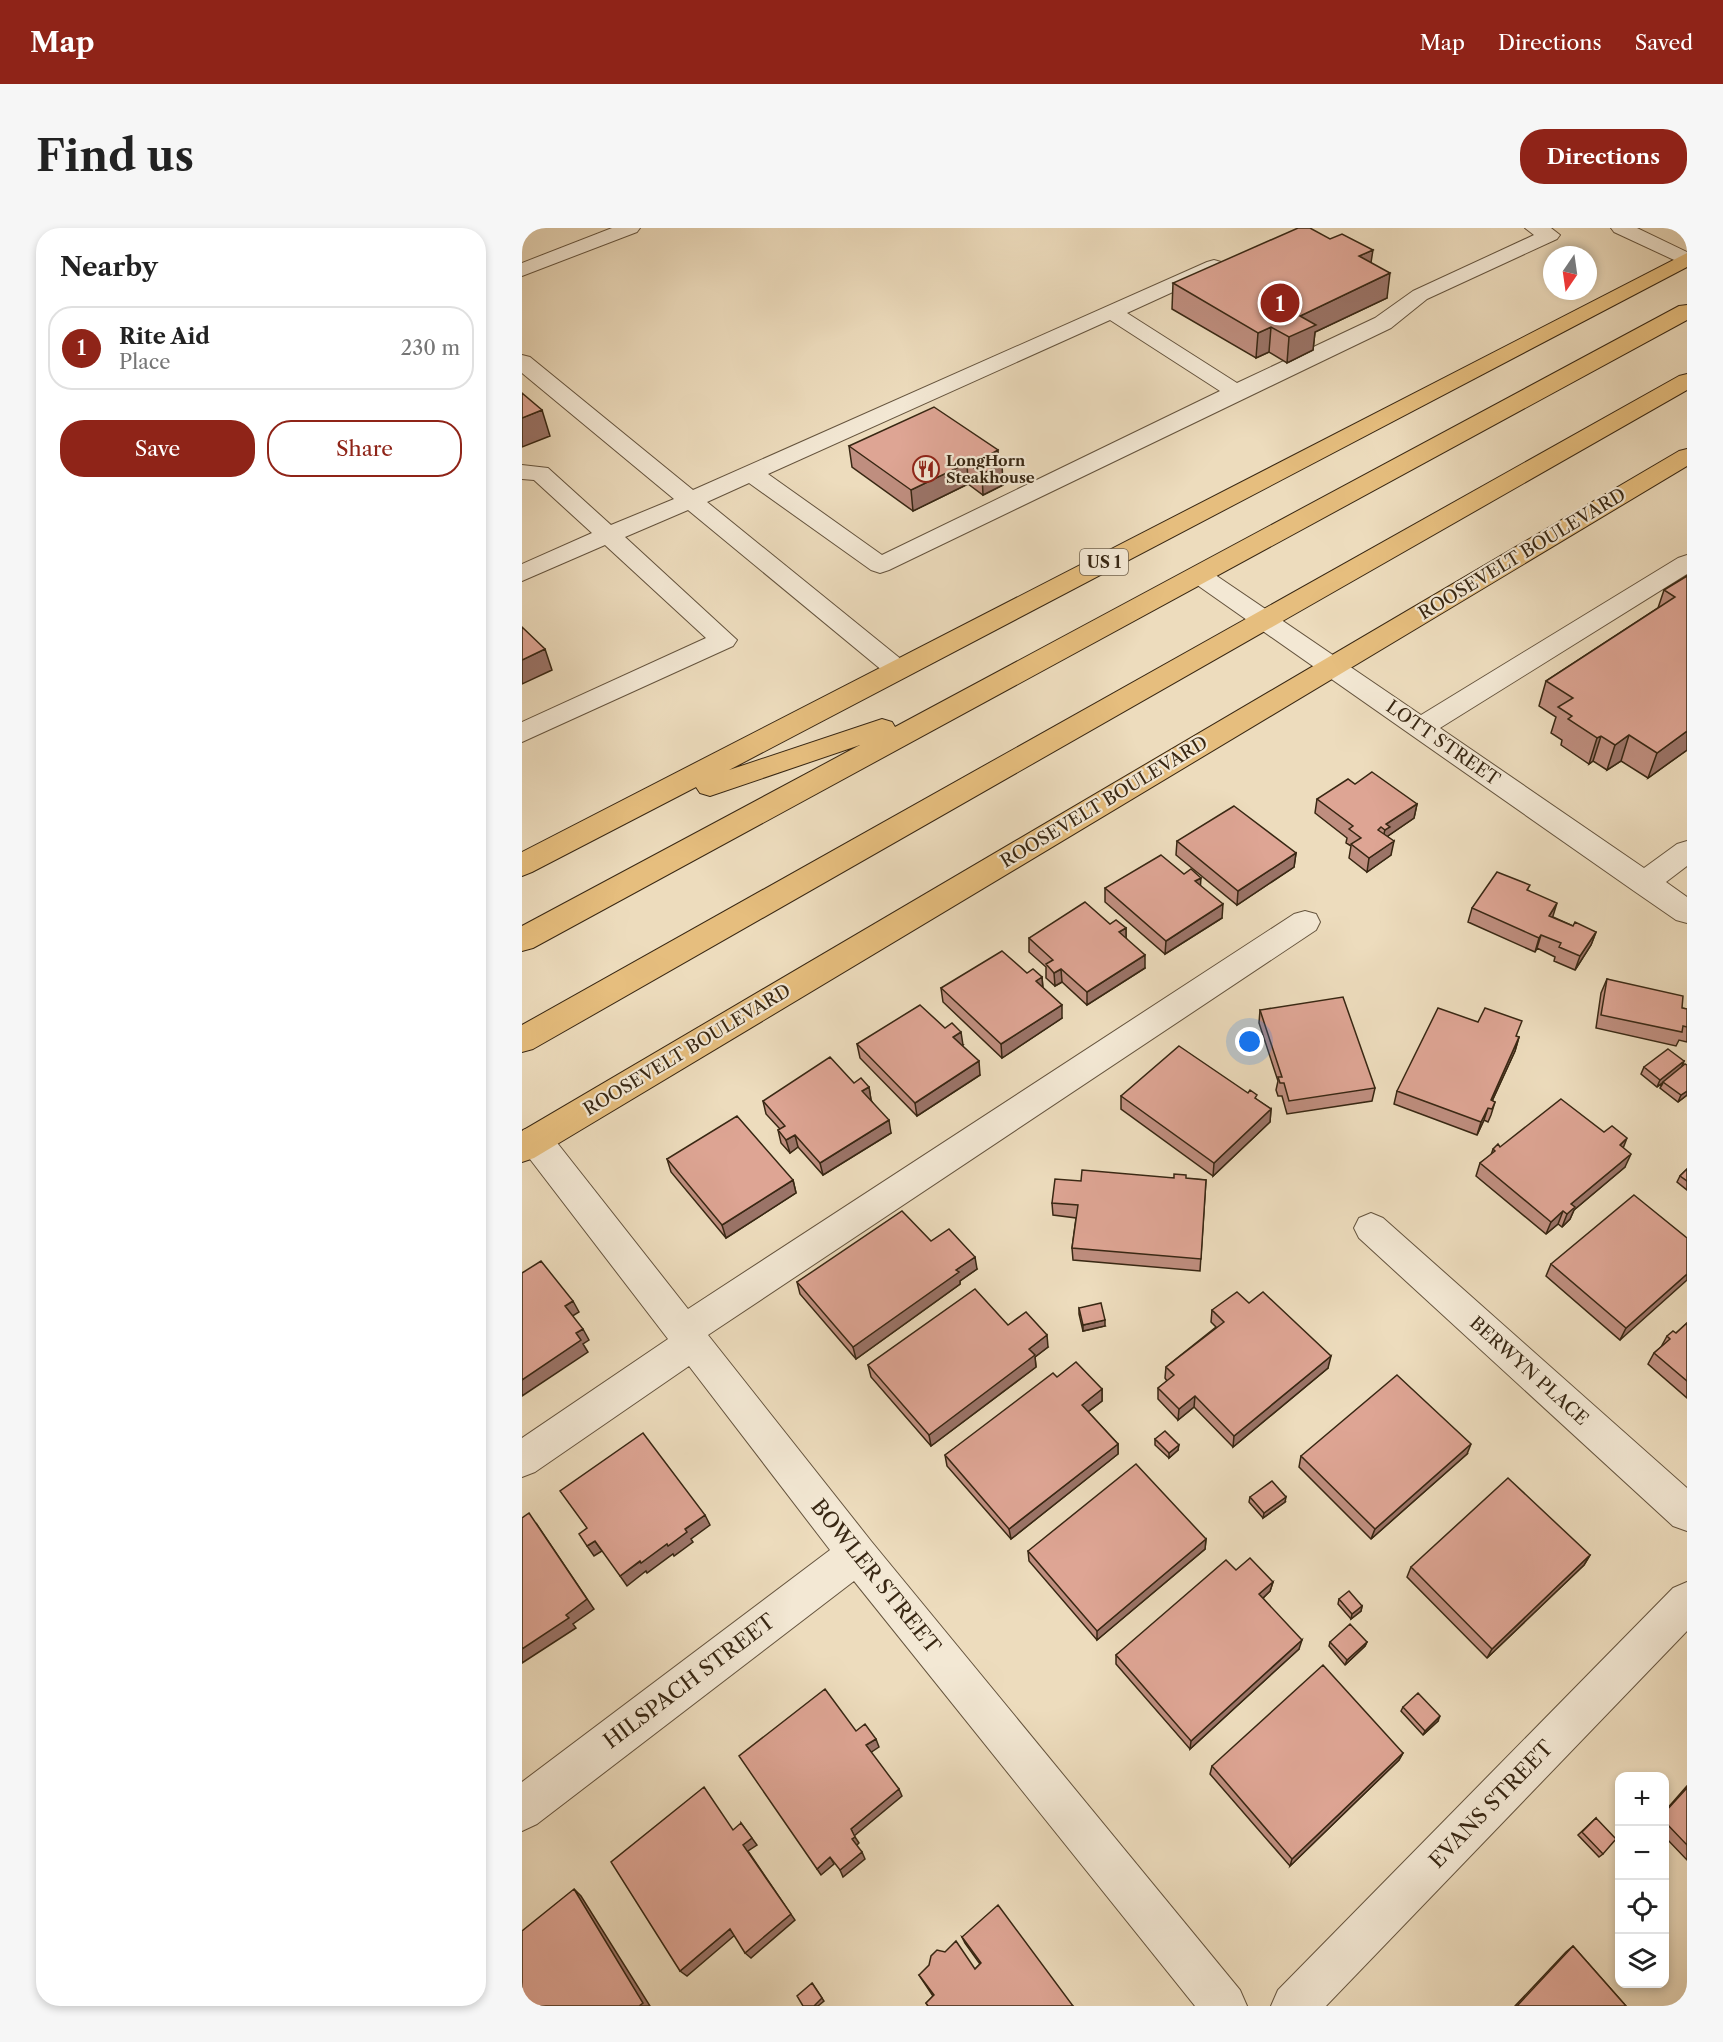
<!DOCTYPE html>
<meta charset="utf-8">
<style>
body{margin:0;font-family:"Libre Caslon Text",serif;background:#f6f6f6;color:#222}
.controls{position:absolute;right:18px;bottom:18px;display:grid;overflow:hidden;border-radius:12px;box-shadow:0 3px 9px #0003}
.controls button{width:54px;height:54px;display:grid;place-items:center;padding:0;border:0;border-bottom:2px solid #e0e0e0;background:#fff;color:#222;font:30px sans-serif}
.compass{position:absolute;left:1021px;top:18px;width:54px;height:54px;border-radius:50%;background:#fff;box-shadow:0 3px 9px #0003;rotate:193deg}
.you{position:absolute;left:728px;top:814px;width:21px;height:21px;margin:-15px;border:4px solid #fff;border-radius:50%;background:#1a73e8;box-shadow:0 0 0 9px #1a73e833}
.badge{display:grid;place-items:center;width:39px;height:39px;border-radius:50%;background:#8f2418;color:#fff;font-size:20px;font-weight:700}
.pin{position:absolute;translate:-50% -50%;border:3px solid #fff;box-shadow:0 2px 6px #0006}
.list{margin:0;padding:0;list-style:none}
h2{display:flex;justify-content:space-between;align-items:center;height:78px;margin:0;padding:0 24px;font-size:26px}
h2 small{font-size:20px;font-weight:400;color:#767676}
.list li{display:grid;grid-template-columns:39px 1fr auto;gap:18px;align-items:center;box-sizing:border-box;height:84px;margin:0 12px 12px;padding:0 12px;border:2px solid #e0e0e0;border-radius:24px}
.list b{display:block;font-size:22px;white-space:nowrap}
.list p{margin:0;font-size:20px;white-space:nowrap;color:#767676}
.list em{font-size:20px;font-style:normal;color:#767676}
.actions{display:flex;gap:12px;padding:18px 24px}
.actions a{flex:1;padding:14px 0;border:2px solid #8f2418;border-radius:24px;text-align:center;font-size:21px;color:#8f2418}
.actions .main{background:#8f2418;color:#fff}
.icon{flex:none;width:33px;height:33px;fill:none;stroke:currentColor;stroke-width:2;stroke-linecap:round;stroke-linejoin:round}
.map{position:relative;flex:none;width:1165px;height:1778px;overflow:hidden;border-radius:24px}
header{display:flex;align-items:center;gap:36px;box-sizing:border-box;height:84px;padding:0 30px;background:#8f2418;color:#fff}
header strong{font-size:28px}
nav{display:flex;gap:33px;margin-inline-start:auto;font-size:21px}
.intro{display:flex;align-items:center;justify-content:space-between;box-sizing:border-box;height:144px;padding:0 36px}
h1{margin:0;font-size:42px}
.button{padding:15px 27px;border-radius:24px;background:#8f2418;color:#fff;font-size:21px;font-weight:700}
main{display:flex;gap:36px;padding:0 36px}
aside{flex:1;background:#fff;border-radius:24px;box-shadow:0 3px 9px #0003}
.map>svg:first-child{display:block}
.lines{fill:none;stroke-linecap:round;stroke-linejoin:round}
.minor-casing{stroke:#65543e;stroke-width:2}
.highway-casing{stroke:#382713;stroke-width:2}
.minor{fill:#f3e8d4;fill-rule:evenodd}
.highway{fill:#e6be7e;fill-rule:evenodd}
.wall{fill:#bf8e7f;stroke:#382713;stroke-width:1.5}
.shaded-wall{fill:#9b7468;stroke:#382713;stroke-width:1.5}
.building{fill:#dea594;stroke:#382713;stroke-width:1.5}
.labels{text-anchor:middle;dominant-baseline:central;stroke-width:4.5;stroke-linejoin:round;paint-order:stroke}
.far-poi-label{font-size:15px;font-weight:bold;fill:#382713;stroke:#f3e8d4;text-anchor:start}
.shield{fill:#f3e8d4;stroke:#70614d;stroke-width:1.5}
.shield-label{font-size:16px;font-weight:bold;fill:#382713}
.street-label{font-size:18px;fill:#382713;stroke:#f3e8d4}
.near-street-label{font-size:21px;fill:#382713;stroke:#f3e8d4}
</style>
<header>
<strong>Map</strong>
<nav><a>Map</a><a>Directions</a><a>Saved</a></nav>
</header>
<div class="intro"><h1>Find us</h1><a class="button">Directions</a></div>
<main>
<aside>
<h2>Nearby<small></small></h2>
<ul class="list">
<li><span class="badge">1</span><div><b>Rite Aid</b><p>Place</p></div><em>230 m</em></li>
</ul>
<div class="actions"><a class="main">Save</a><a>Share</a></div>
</aside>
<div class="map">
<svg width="1165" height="1778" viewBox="0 0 1165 1778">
<rect width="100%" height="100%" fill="#eddcbd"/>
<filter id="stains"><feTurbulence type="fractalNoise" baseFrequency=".00333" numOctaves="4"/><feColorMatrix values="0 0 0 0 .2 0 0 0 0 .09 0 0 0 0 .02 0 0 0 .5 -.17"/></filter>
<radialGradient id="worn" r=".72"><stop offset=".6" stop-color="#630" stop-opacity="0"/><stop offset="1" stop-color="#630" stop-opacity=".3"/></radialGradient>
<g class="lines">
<defs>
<path id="minor" d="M90 0H118L115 4 0 48V35Z
M1003 0H1029L1038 7 1035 11 905 71 869 100 367 342 358 345 349 342 227 255 185 274 385 436 389 442 385 448 376 451 367 448 166 282 103 309 215 412 211 418 0 514V494L184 410 83 317 0 353V336L70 305 12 252 0 251V237L26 240 89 297 152 271 0 145V127L8 129 171 262 685 34 692 32 699 34 702 38 699 42 605 85 715 155 853 90 891 63 1012 7ZM588 92 698 163 360 327 246 246Z
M1089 0H1115L1165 24V38L1092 4Z
M1165 327V346L918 500 1122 640 1155 616 1165 613V638L1144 654 1165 669V695L1154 692 1112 663 668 352 664 347 668 342 677 339 686 342 899 487 1156 330Z
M783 683 794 686 798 694 794 702 186 1107 349 1313 718 1762 725 1778H673L332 1353 15 1596 0 1603V1554L308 1322 167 1138 13 1244 0 1249V1210L146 1111 1 922V902L13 898 25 902 166 1081 772 686Z
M849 985 861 990 1165 1260V1303L1151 1298 837 1010 832 1000 837 990Z
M1165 1354V1403L804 1778H749L756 1762 1151 1360Z"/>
<path id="highway" d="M1165 25V39L207 542 360 491 370 494 373 499 1157 78 1165 77V92L11 720 0 723V698L338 517 188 568 178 565 174 559 10 644 0 648V624Z
M1165 146V162L11 821 0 824V797L1157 148Z
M1165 221V238L12 930 0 934V903L1157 223Z"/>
</defs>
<use href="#minor" class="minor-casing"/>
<use href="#highway" class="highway-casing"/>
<use href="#minor" class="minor"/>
<use href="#highway" class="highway"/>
</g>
<path class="wall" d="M849 35 865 70 793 104 791 122 765 135 747 124 734 130 650 81 651 55Z
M327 218 477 234 481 257 461 267 446 256 391 283 330 239Z
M1165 348V522L1126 550 1099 533 1085 542 1071 533 1067 536 1039 517 1040 512 1029 505 1034 489 1017 478 1024 453 1136 380 1142 362Z
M833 556 895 576 892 590 866 608 869 627 845 644 827 630 829 618 824 615 825 610 793 585 795 571Z
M655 613 774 625 772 639 715 677 654 627Z
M662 646 678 657 700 690 643 726 583 674V660Z
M1006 662 1031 689 1051 698 1074 704 1069 717 1053 742 1032 733 1033 729 1015 720 1013 724 946 694 950 680Z
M588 696 604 700V710L623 740 565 777 540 754 533 758 524 750V739L507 724V710Z
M505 745 520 749 521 760 540 790 480 830 421 774 419 760Z
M1085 751 1160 780 1165 781V814L1157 812 1154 818 1074 800 1079 765Z
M738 782 853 860 850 873 765 886 760 868H756L754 862 756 853 737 795Z
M995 809H997L993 823 970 873 973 874 969 887 966 894 962 892 955 907 872 876 875 863Z
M335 816 441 817 440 818 458 847 395 888 338 830Z
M1162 833 1160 838 1165 837V867L1156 874 1138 860 1141 855 1135 859 1119 846 1122 839Z
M332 855 347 859 349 872 369 905 301 947 276 919 268 925 259 915 256 902 258 901 244 886 241 873Z
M599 868 734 871 749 881 748 894 691 948 599 881Z
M978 919 1101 920 1103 939 1052 982 1048 991 1040 999 1036 996 1024 1006 954 948 958 935 969 927 971 921Z
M145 931 271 952 274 965 204 1010 149 944Z
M1165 941V962L1155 954 1158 948Z
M652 950 684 952 678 1043 551 1032 550 1020 554 990 531 987 530 975 559 953Z
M1165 1010 1098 1112 1024 1048 1029 1036Z
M409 1013 455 1041 438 1053V1056L334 1131 278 1066 275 1054Z
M727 1075 806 1140 711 1219 672 1179 656 1192 636 1171V1160L645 1153 643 1150 644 1139 694 1099 689 1094 690 1082Z
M557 1080 583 1098 561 1103 557 1086Z
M1165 1095V1170L1126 1136 1132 1125 1139 1119 1145 1108 1154 1105Z
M486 1097 526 1119 513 1129 514 1139 409 1218 349 1149 346 1137Z
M535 1149 580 1161V1173L566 1184 596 1216V1226L489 1311 425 1238 423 1227Z
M633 1211 656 1222 647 1230 633 1217Z
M945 1226 849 1311 777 1239 779 1228Z
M728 1269 763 1274 741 1290 727 1274Z
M684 1311 683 1321 575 1412 507 1333 506 1323Z
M1068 1327 1062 1337 965 1430 885 1349 889 1339Z
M714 1342 751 1354 748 1363 741 1370 777 1421 668 1521 594 1436V1427Z
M817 1371 840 1378 839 1383 829 1391 816 1376Z
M808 1414H845L843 1418 823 1437 807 1418Z
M881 1479 916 1493 901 1507 879 1483Z
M881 1525 877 1532 768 1638 688 1546 690 1538Z
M1165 1558V1632L1143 1609V1583Z
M1074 1590 1081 1626 1077 1629 1056 1607Z
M440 1709 551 1778H406L404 1775 411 1768 397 1747 453 1741 458 1736 443 1715Z
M1051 1718 1104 1778H993L1044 1724Z"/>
<path class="shaded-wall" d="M851 22 847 47 837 28Z
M868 45 865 70 793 104 791 122 765 135 767 109 778 88Z
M749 99 747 124 734 130 736 105Z
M20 182 28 208 0 219V190Z
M476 222 477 238 480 236 481 257 461 267 460 246 467 227Z
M445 235 446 256 391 283 389 262Z
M23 421 30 442 0 456V432Z
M1165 503V522L1126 550 1135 525Z
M1107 507 1099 533 1085 542 1093 517Z
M1079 508 1071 533 1067 536 1075 510Z
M895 576 892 590 866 608 865 613 860 616 864 596Z
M872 613 869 627 845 644 847 630Z
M774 625 772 639 715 677 716 663Z
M679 650 678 664 673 653Z
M1035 675 1031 688 1023 701 1027 688Z
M701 676 700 690 643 726 644 713Z
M604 700V714L597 704Z
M1074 704 1069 717 1053 742 1058 728Z
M1019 707 1015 720 1013 724 1017 710Z
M623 727V740L565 777V764Z
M539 741 540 754 533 758 532 745Z
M520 749 521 763 514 753Z
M540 777V790L480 830 479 816Z
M439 804 441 817 433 823 431 809Z
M997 809 993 823 967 880 969 872Z
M457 833 458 847 395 888 393 875Z
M1162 833 1159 840 1135 859 1138 852Z
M347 859 349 872 343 876 340 863Z
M1165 863V867L1156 874 1159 867Z
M966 880 962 892 955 907 959 894Z
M749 881 748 894 691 948 692 935Z
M367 892 369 905 301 947 298 935Z
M273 907 276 919 268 925 264 912Z
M1105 910 1100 923 1098 917Z
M1109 926 1103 939 1052 982 1048 991 1040 999 1049 976Z
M271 952 274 965 204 1010 200 997Z
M1041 983 1036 996 1024 1006 1029 994Z
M453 1029 455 1041 438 1053V1056L334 1131 331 1119 434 1042Z
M1165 1046V1052L1098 1112 1104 1100Z
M51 1073 57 1084 49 1089 43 1078Z
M583 1092V1098L561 1103V1097Z
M61 1101 67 1112 61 1116 66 1124 0 1168V1152L54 1105Z
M525 1107 526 1119 513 1129 514 1139 409 1218 407 1207 507 1121Z
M809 1128 806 1140 711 1219 712 1208Z
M580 1161V1173L560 1188V1177Z
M673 1168 672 1179 656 1192 657 1181Z
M596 1216V1226L489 1311 487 1301Z
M949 1216 945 1226 849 1311 853 1301Z
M657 1217 656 1222 647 1230V1225Z
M764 1269 763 1274 741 1290 742 1285Z
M183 1287 188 1297 169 1311 171 1314 152 1328 151 1326 125 1345 124 1343 105 1358 98 1348Z
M14 1295 72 1381 51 1396 54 1400 0 1435V1421L44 1387Z
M684 1311 683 1321 575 1412V1403Z
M73 1313 80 1323 72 1328 65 1318Z
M1068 1327 1062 1337 965 1430 970 1421Z
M751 1354 748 1363 735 1376 737 1366Z
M840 1378 839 1383 829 1391 830 1386Z
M780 1412 777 1421 668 1521 669 1513Z
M845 1414 843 1418 823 1437 825 1432Z
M918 1488 916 1493 901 1507 903 1503Z
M354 1511 357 1519 348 1525 344 1517Z
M881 1525 877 1532 768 1638 770 1631Z
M377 1561 380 1568 332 1608 329 1601Z
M219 1595 235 1617 226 1623 273 1692 229 1730 223 1725Z
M333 1609 337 1615 334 1618 330 1611Z
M340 1624 343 1631 321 1649 318 1642Z
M308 1629 312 1636 299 1647 295 1641Z
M52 1661 59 1668 128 1778H117Z
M208 1701 213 1707 165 1748 158 1743Z
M290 1755 302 1773 296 1778H292Z"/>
<path class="building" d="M776 0H788L808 11 820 6 851 22 837 28 868 45 778 88 794 97 767 109 749 99 736 105 651 55Z
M0 165 20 182 0 190Z
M412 179 476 222 467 227 480 236 460 246 445 235 389 262 327 218Z
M1165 348V503L1135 525 1107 507 1093 517 1079 508 1075 510 1046 491 1050 488 1036 479 1051 470 1024 453 1153 369 1142 362Z
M0 399 23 421 0 432Z
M850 544 895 576 864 596 868 599 863 602 859 599 856 602 872 613 847 630 829 616 839 610 827 601 831 598 795 571 826 551 833 556Z
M712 578 774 625 716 663 655 613Z
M639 627 662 646 669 641 679 650 673 653 701 676 644 713 583 660Z
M975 644 1008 657 1005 662 1035 675 1027 688 1051 698 1053 694 1074 704 1058 728 1037 719 1039 715 1019 707 1017 710 950 680Z
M563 674 588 696 594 692 604 700 597 704 623 727 565 764 539 741 532 745 524 736 531 732 507 710Z
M480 723 505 745 511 741 520 749 514 753 540 777 479 816 419 760Z
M1085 751 1161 768 1160 780 1165 781V799L1161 798 1160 804 1079 787Z
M821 769 853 860 767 873 762 855H758L756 849H760L738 782Z
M398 777 423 800 430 795 439 804 431 809 457 833 393 875 335 816Z
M916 780 956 794 963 780 1000 793 994 808 997 809 969 872 973 874 970 881 966 880 959 894 875 863Z
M657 818 726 865 728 862 735 867 733 870 749 881 692 935 599 868Z
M1146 821 1162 833 1138 852 1122 839Z
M308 829 332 855 339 850 347 859 340 863 367 892 298 935 273 907 264 912 256 902 263 898 241 873Z
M1163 836 1165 837V863L1159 867 1141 854Z
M1039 871 1082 904 1090 898 1105 910 1098 917 1109 926 1049 976 1053 979 1045 986 1041 983 1029 994 958 935 973 923 971 921 976 916 978 919Z
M215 888 271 952 200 997 145 931Z
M1165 941V953L1158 948Z
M560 942 652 950V946L664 947V950L684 952 679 1031 550 1020 556 977 530 975 533 951 559 953Z
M1112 967 1165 1010V1046L1104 1100 1029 1036Z
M380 983 409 1013 427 1001 453 1029 434 1042 437 1044 331 1119 275 1054Z
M19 1033 51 1073 43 1078 61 1101 54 1105 59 1112 0 1152V1045Z
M453 1061 486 1097 504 1084 525 1107 507 1121 513 1127 407 1207 346 1137Z
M715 1064 727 1075 741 1064 809 1128 712 1208 673 1168 657 1181 636 1160 652 1147 644 1139 702 1094 690 1082Z
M579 1075 583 1092 561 1097 557 1080Z
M1165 1095V1153L1132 1125 1148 1111 1145 1108 1151 1103 1154 1105Z
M554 1134 580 1161 560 1177 596 1216 487 1301 423 1227 531 1145 535 1149Z
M875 1147 949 1216 853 1301 779 1228Z
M643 1203 657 1217 647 1225 633 1211Z
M121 1205 183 1287 163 1301 165 1304 146 1318 145 1316 119 1335 118 1333 98 1348 73 1313 65 1318 57 1306 65 1300 38 1263Z
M614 1236 684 1311 575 1403 506 1323Z
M986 1250 1068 1327 970 1421 889 1339Z
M750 1253 764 1269 742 1285 728 1269Z
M7 1285 65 1371 44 1387 47 1390 0 1421V1290Z
M728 1330 751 1354 737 1366 780 1412 669 1513 594 1427 704 1332 714 1342Z
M827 1363 840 1378 830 1386 817 1371Z
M828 1396 845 1414 825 1432 808 1414Z
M801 1437 881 1525 770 1631 690 1538Z
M303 1461 334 1503 343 1496 354 1511 344 1517 377 1561 329 1601 333 1609 330 1611 340 1624 318 1642 308 1629 295 1641 217 1528Z
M896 1465 918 1488 903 1503 881 1479Z
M182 1559 211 1602 219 1595 230 1610 221 1617 269 1686 223 1725 208 1701 158 1743 89 1634Z
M1165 1560V1617L1143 1594V1584Z
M1074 1590 1094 1611 1081 1626 1060 1604Z
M52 1661 121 1775 117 1778H0V1703Z
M476 1677 551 1778H406L404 1775 412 1767 397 1747 407 1737 409 1728 415 1722 423 1724 434 1713 453 1741 459 1735 440 1709Z
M1051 1718 1104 1778H995Z
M290 1755 300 1770 292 1778H281L275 1768Z"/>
<defs>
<symbol id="restaurant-ring" viewBox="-11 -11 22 22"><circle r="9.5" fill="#f3e8d4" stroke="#8f2418" stroke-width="1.5"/><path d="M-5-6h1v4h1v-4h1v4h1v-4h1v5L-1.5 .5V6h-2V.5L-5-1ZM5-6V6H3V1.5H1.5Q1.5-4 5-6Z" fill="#8f2418"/></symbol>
</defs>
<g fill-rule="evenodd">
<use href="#restaurant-ring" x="389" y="226" width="30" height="30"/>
</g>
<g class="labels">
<g class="far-poi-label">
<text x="424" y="232">LongHorn<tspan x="424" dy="17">Steakhouse</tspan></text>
</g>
<rect class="shield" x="558" y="321" width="48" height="26" rx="4.5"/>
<g class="shield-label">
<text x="582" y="334">US 1</text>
</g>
<g class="street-label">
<text transform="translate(1000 326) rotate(-31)">ROOSEVELT BOULEVARD</text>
<text transform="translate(921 515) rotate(35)">LOTT STREET</text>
<text transform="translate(582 574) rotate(-31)">ROOSEVELT BOULEVARD</text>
<text transform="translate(165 822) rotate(-31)">ROOSEVELT BOULEVARD</text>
<text transform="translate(1007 1143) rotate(42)">BERWYN PLACE</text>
</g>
<g class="near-street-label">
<text transform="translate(354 1348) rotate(51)">BOWLER STREET</text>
<text transform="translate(167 1453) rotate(-37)">HILSPACH STREET</text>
<text transform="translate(969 1576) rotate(-46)">EVANS STREET</text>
</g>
</g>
<rect width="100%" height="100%" filter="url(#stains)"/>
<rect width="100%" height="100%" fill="url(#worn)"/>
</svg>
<div class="controls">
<button>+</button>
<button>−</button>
<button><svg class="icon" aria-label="locate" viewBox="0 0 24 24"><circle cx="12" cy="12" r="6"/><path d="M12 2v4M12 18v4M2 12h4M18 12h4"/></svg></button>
<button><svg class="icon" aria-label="layers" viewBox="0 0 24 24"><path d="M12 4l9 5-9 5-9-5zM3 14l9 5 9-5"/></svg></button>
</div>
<svg class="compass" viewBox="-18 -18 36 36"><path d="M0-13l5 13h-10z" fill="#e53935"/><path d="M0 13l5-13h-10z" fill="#767676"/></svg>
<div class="you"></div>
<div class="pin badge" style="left:758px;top:75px">1</div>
</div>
</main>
